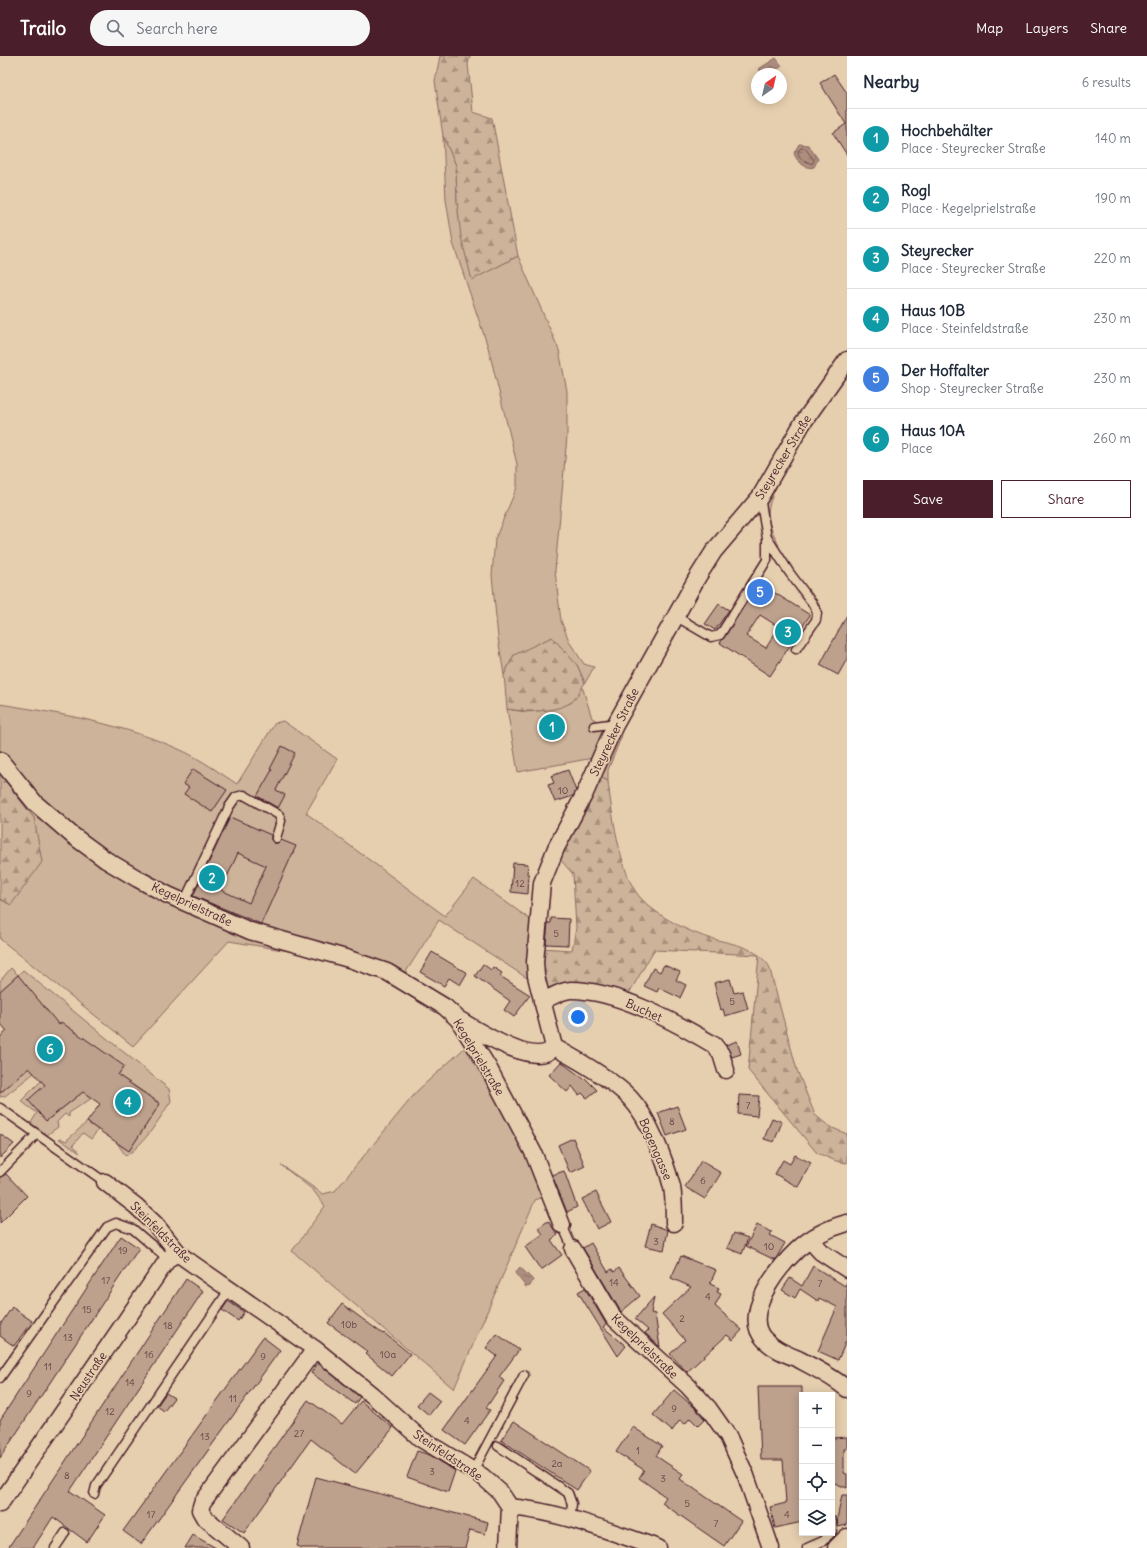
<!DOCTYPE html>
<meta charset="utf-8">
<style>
body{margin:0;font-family:Delius,sans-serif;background:#f6f6f7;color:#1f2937}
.controls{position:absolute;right:12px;bottom:12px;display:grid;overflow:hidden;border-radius:0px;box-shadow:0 2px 10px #0003}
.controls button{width:36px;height:36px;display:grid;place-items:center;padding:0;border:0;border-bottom:1px solid #e0e1e3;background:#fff;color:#1f2937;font:20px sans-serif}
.compass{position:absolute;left:751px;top:12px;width:36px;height:36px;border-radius:50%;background:#fff;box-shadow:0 2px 10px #0003;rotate:34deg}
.you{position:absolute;left:578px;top:961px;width:14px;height:14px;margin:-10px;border:3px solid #fff;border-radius:50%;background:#1a73e8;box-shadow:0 0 0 6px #1a73e833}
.badge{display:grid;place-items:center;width:26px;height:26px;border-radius:50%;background:#4a1f2b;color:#fff;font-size:13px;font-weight:700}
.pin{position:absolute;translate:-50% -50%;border:2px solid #fff;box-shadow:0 1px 4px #0006}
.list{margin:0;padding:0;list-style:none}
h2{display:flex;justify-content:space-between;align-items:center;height:52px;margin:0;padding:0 16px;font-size:17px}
h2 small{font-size:13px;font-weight:400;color:#747a83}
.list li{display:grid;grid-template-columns:26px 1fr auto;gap:12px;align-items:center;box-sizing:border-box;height:60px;padding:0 16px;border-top:1px solid #e0e1e3}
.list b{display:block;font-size:15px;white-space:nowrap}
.list p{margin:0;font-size:13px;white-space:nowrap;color:#747a83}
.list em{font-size:13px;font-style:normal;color:#747a83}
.actions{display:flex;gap:8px;padding:12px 16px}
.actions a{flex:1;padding:9px 0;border:1px solid #4a1f2b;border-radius:0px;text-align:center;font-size:14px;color:#4a1f2b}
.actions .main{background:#4a1f2b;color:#fff}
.icon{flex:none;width:22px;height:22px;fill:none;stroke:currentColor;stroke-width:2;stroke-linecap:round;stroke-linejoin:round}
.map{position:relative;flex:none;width:847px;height:1492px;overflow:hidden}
header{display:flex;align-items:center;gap:24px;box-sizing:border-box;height:56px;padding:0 20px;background:#4a1f2b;color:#fff}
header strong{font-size:19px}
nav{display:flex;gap:22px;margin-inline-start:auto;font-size:14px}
.search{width:280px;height:36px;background:#f6f6f7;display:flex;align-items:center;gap:10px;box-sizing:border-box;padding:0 14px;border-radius:22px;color:#747a83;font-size:15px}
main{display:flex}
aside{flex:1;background:#fff}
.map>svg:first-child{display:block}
.green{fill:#cdb399;stroke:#8c6962}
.forest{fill:url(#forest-firs);stroke:#8c6962}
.water{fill:url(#water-ripples);stroke:#85625d}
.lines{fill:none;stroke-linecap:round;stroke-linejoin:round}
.shore{stroke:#724b4c;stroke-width:1}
.building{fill:#bda18d;stroke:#4a1f2b;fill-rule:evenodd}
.service-casing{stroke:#4a1f2b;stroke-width:11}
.minor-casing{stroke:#4a1f2b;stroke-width:19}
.service{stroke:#e6cfaf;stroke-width:8}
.minor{stroke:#e6cfaf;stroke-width:16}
.labels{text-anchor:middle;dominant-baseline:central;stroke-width:3.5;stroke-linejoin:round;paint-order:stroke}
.number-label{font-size:10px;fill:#674044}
.street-label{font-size:12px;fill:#4a1f2b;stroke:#e6cfaf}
</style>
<header>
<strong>Trailo</strong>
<div class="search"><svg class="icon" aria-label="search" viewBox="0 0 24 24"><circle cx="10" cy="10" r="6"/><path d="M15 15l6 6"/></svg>Search here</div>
<nav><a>Map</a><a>Layers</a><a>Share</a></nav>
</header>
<main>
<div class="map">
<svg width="847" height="1492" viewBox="0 0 847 1492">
<defs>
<pattern id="forest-firs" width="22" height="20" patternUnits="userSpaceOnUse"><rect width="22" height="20" fill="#cdb399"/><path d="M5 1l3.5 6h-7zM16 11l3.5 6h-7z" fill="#a8917d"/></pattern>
<pattern id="water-ripples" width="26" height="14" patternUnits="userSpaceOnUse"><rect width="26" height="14" fill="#ad8e7e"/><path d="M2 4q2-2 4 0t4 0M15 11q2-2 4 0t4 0" fill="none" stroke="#8f7367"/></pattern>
</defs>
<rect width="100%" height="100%" fill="#e6cfaf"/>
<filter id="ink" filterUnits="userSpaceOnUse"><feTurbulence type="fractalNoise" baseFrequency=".025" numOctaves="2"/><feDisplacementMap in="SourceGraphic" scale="8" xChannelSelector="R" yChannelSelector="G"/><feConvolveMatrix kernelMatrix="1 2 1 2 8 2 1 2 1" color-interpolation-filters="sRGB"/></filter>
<g filter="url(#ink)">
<path class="green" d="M443 80 456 109 457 146 472 223 518 200 559 294 567 335V380L555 515 561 565 570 587 584 608 594 611 585 627 577 609 514 599 504 619 498 582 492 519 495 483 517 431V408L488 291 453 187 446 144Z
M847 309V320C827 345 767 430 768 459 769 471 775 480 779 490 767 481 767 460 764 445Z
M582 630 592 662 609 672 593 702 518 716 507 653 526 656 546 654 571 647Z
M0 648C63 658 124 668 183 695 202 704 220 717 237 728L275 667 283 665 337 703 306 757 445 860 474 823 535 867 533 926 439 864 404 919 342 904 229 885 133 990 0 883V843L11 849 34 762 0 718Z
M615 676 622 679 608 714V725L598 720Z
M11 912 18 919 23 914 169 1033 171 1045C158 1065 146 1086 126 1100L117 1087 129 1095 160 1047 118 1019 124 1010 58 970 18 919 0 935V925Z
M469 988 508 1055 544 1141 535 1144 454 1333 292 1195 325 1150 313 1134 281 1109 323 1138 335 1135 418 1034Z
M29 1012 34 1017 5 1040 0 1041V1037Z
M41 1025 45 1029 29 1044 46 1065 83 1036 92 1042 69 1057V1061L65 1058 57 1066 58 1071 47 1079 31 1067 37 1057 21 1045Z
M87 1066 98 1074 91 1083 83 1077 73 1089 80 1097 59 1083 60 1082 66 1085Z"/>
<path class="forest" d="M440 0H470L468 8 473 56 492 62 518 200 472 224 461 181 457 146 456 109 443 80 435 25Z
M552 581 577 609 585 627C581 632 576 644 570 647 553 657 525 656 507 653L504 619 514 599Z
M0 718 34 762 42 806 11 849 0 843Z
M598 720 608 725C611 753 620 813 636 836 650 857 689 877 713 883 734 888 756 891 769 910L797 1014 815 1059 830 1071 847 1078V1107L836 1105 817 1097 748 1014 759 899 654 894 627 941 550 937 542 931 540 892 572 894 576 872 573 818 557 800Z"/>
<path class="water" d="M776 2 782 10 770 18H762L759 13Z
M799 88 808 89 818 103 814 111C806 114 796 105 794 97Z
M520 1211 533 1224 530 1230 526 1231 515 1217Z"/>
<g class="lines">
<path class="shore" d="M801 92H805L814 104 812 108 801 103 798 97Z"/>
</g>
<path class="building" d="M834 18 847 37V99L833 77 846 68 820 27Z
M759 527 810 559 770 620 720 587ZM760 559 779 571 766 592 746 580Z
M719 548 729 554 715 574 705 568Z
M847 559V603L838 619 820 609Z
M557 658 563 680 547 684 541 662Z
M282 690 295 697 276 734 285 739 278 752 257 740 272 714 270 713Z
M193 713 227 734 212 756 184 738 189 731 183 728Z
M568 714 576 735 573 740 555 746 548 729 554 727 551 720Z
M230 761 271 779V784L274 787H278L281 784 296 790 261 868 193 840ZM238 797 266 810 249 847 221 834Z
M513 807 528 808 527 818H529L528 838 511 836Z
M551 862 569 863 568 889 546 888 548 867H551Z
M432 896 467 917 460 929 449 922 444 930 420 916Z
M483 908 491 914 493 911 502 917 500 920 530 939 514 961 504 954 510 945 475 920Z
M664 909 680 916 676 924 686 929 680 942 659 932 657 936 644 930 653 912 660 916Z
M18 919 59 969 61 966 124 1010 118 1019 160 1048 129 1095 87 1066 100 1048 83 1036 46 1065 28 1044 45 1029 29 1012 0 1037V981L7 975 0 967V935Z
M730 923 734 937 743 935 748 953 725 960 723 953 721 954 714 927Z
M737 985 741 998 732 1001 726 989Z
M561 1006 584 1023 585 1022 597 1034 587 1042 582 1037 579 1039 572 1030 567 1036 549 1019Z
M739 1039 759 1040 757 1060 738 1058Z
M677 1050 686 1073 667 1080 658 1057Z
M772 1062 782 1066 774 1086 764 1083Z
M0 1078 14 1088 0 1102Z
M573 1082 585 1110 570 1117 558 1089Z
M795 1099 811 1107 798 1131 775 1118 783 1104 790 1108Z
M701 1105 721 1117 705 1143 685 1131Z
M564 1115 577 1151 567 1156 552 1119Z
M6 1118 27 1140 0 1167V1121Z
M596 1136 611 1166 597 1173 582 1143Z
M548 1165 558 1179 551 1184 562 1199 541 1214 525 1191 543 1178 538 1172Z
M651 1168 668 1174 664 1194 645 1190Z
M757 1169 772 1176 770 1179 785 1187 775 1204 746 1190Z
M734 1177 748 1182 742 1198 727 1192Z
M121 1180 139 1192 0 1402V1364Z
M591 1187 608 1216 612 1213 614 1216 619 1212 640 1240 621 1256 583 1192Z
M681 1200 716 1214 710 1228 719 1232 717 1236 721 1238 715 1250 742 1274 733 1284 727 1279 687 1316 670 1298 685 1284 662 1258 691 1231 671 1222Z
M813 1210 845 1230 847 1226V1283L838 1304 818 1295 837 1251 819 1242 818 1245 800 1233 795 1242 782 1234 790 1222 802 1230Z
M186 1223 203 1235 70 1435 105 1459 87 1486 53 1461 33 1492H8Z
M585 1232 606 1268 603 1271 626 1290 618 1300 578 1236Z
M654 1241 651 1257 655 1258 660 1291 645 1277 648 1274 635 1263Z
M228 1245 244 1256 238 1265 222 1254Z
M342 1248 383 1278 384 1277 410 1298 392 1320 366 1298 368 1296 328 1267Z
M12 1251 32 1265 14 1290 0 1280V1269Z
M497 1278 519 1294 499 1321 504 1325 486 1352 490 1354 465 1389 444 1374 497 1300 486 1292Z
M263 1281 280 1294 141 1488 123 1475Z
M318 1307 360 1341 355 1348 311 1317Z
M758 1331H802V1466L775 1472 770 1451 786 1447 783 1404H761Z
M674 1334 694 1351 705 1363 698 1370 690 1362 685 1368 680 1364 672 1375 653 1359Z
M428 1336 440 1345 429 1359 417 1349Z
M166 1337 174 1342 164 1355 157 1350Z
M308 1344 342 1368 361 1345 393 1372 355 1418 311 1383 244 1477 223 1463Z
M514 1365 590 1415 577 1434 501 1384Z
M633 1371 662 1390 656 1400 683 1418 680 1423 741 1465 724 1490 662 1447 666 1441 639 1422 644 1414 616 1396Z
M847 1381V1393H844V1417L847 1418V1432L832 1426V1382Z
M417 1395 430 1399 455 1415 448 1436 407 1421Z
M316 1421 488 1466 485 1478 470 1474 465 1492H303L297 1490Z
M842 1439H847V1469L838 1471 837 1463Z
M193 1479 216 1492H185Z"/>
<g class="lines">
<defs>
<path id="service" d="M768 483 789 516 813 548 817 557 816 564 796 593
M675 560 711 581 720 579 767 504V482L760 441
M594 670 617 667
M184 846 229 751 236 741 244 739 279 759 281 765 276 782
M0 1052 105 1126
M0 1116 37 1078
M562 1169 573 1193
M0 1322 107 1171 116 1167 133 1173 168 1203
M498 1390 568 1437 572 1448 570 1463
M473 1415 524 1319
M94 1438 96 1430 229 1234
M832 1465V1475
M55 1492 65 1477
M807 1492 823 1485 831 1477"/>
<path id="minor" d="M0 704 35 747 72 779 106 804 138 823 168 839 250 875 349 903 387 916 445 951 458 963 488 1011 533 1096 562 1169
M542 945C550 942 562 934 571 934 617 934 675 966 714 989L721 998 726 1014
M458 963C477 974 536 1014 554 991L536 920 535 906 542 827 556 792 585 737 615 669 697 522 714 495 760 441 802 368 847 304
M554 991C576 1003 614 1025 630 1042 649 1062 665 1104 672 1131 674 1142 674 1155 674 1167
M105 1126 136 1150 155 1168 180 1199 315 1293 372 1339 421 1383 482 1420 500 1436 510 1451 508 1492
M847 1167C829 1172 811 1181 797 1194 778 1212 741 1258 764 1283 773 1293 786 1298 798 1303 815 1312 832 1320 847 1333
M810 1184 821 1196 847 1213
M573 1193 613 1261 688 1330 709 1353 728 1380 746 1420 771 1492
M0 1448 168 1203 174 1199H180
M510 1451C561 1456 609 1475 658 1492
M241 1492 204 1461 200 1454 202 1447 315 1293
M836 1492 847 1481"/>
</defs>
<use href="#service" class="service-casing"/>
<use href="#minor" class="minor-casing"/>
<use href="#service" class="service"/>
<use href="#minor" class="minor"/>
</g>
</g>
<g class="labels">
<g class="number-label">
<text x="563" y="734">10</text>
<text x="520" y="827">12</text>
<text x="556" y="877">5</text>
<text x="732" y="945">5</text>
<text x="748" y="1049">7</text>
<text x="672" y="1065">8</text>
<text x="703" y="1124">6</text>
<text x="656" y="1185">3</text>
<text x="769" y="1190">10</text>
<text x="123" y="1194">19</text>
<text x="106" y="1224">17</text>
<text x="614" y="1226">14</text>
<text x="820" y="1227">7</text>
<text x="708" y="1240">4</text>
<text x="87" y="1253">15</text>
<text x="682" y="1262">2</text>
<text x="349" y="1268">10b</text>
<text x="168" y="1269">18</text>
<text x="68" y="1281">13</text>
<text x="149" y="1298">16</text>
<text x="388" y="1298">10a</text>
<text x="263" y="1300">9</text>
<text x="48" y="1310">11</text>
<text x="130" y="1326">14</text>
<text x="29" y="1337">9</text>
<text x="233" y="1342">11</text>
<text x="674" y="1352">9</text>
<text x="110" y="1355">12</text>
<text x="467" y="1364">4</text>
<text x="299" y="1377">27</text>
<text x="205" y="1380">13</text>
<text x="638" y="1394">1</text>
<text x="557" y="1407">2a</text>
<text x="432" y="1415">3</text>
<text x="67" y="1419">8</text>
<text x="663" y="1422">3</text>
<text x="687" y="1447">5</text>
<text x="151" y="1458">17</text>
<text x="787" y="1458">4</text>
<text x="716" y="1467">7</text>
</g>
<g class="street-label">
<text transform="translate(783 401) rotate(-59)">Steyrecker Straße</text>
<text transform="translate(614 676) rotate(-64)">Steyrecker Straße</text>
<text transform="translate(192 848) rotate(25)">Kegelprielstraße</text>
<text transform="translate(644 954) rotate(24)">Buchet</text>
<text transform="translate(479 1001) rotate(59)">Kegelprielstraße</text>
<text transform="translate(656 1093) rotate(67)">Bogengasse</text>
<text transform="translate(161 1176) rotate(45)">Steinfeldstraße</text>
<text transform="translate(645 1290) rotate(44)">Kegelprielstraße</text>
<text transform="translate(88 1320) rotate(-56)">Neustraße</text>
<text transform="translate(448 1399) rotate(34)">Steinfeldstraße</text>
</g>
</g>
</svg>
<div class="controls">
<button>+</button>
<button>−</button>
<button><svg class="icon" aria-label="locate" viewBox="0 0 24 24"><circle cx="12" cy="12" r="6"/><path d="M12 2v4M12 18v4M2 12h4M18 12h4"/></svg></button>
<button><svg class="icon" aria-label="layers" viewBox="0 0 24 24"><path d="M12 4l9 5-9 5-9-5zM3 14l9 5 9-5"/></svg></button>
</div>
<svg class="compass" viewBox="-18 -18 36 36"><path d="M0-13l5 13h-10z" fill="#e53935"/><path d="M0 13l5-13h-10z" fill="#747a83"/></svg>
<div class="you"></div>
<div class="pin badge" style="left:552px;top:671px;background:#0f9aa8">1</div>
<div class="pin badge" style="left:212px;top:822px;background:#0f9aa8">2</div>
<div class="pin badge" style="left:788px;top:576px;background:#0f9aa8">3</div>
<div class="pin badge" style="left:128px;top:1046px;background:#0f9aa8">4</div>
<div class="pin badge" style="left:760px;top:536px;background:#3f7fe0">5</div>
<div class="pin badge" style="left:50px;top:993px;background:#0f9aa8">6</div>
</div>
<aside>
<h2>Nearby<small>6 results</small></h2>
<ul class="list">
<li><span class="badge" style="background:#0f9aa8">1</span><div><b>Hochbehälter</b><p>Place · Steyrecker Straße</p></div><em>140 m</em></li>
<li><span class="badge" style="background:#0f9aa8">2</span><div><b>Rogl</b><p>Place · Kegelprielstraße</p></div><em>190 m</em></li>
<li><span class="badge" style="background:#0f9aa8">3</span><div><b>Steyrecker</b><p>Place · Steyrecker Straße</p></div><em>220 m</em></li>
<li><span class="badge" style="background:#0f9aa8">4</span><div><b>Haus 10B</b><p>Place · Steinfeldstraße</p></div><em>230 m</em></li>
<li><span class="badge" style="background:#3f7fe0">5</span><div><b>Der Hoffalter</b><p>Shop · Steyrecker Straße</p></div><em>230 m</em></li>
<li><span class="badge" style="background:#0f9aa8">6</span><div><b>Haus 10A</b><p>Place</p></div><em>260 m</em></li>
</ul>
<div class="actions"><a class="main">Save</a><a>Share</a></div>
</aside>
</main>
